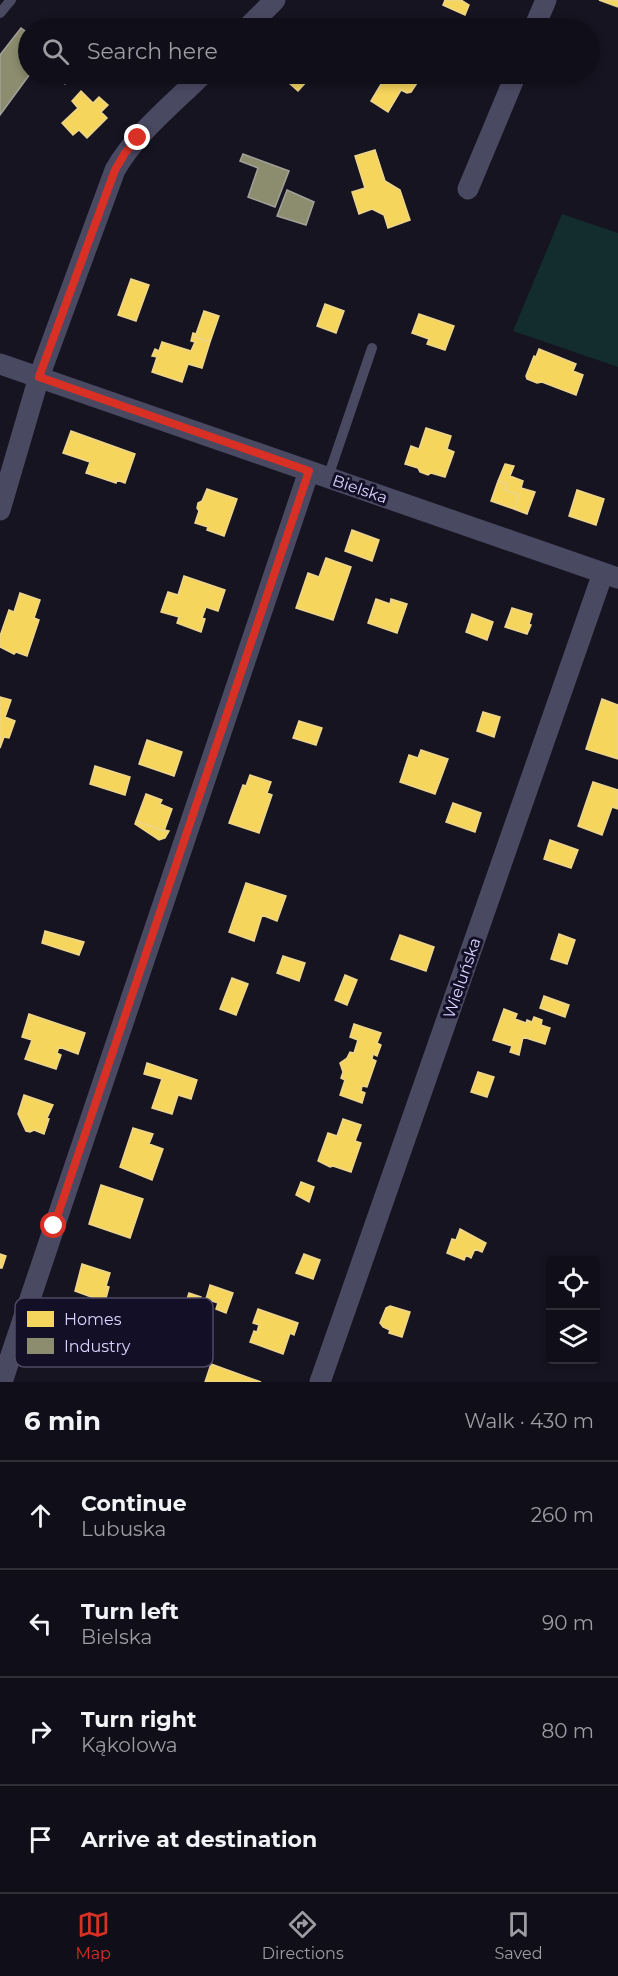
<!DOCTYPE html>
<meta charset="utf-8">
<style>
body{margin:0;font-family:Montserrat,sans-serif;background:#1e1d26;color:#f1f3f6}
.controls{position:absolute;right:18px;bottom:18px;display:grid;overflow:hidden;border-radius:6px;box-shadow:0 3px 9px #0003}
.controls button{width:54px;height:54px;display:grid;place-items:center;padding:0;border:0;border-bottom:2px solid #302f38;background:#100f19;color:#f1f3f6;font:30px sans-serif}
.stop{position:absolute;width:18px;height:18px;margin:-14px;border:4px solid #d93025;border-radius:50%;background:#fff}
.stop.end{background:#d93025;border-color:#fff;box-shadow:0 2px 6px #0008}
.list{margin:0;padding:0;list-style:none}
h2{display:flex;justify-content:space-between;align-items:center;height:78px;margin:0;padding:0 24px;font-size:26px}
h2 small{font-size:20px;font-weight:400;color:#9c9ca2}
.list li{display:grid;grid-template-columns:39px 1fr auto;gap:18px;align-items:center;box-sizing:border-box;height:108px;padding:0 24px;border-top:2px solid #302f38}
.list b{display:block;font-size:22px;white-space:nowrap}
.list p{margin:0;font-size:20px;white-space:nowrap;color:#9c9ca2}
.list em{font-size:20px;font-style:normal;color:#9c9ca2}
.icon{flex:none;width:33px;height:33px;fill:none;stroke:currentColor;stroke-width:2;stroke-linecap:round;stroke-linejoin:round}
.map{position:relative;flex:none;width:618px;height:1382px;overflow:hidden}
.search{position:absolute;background:#100f19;box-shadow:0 3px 9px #0003;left:18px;right:18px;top:18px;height:66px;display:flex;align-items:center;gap:15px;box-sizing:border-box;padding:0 21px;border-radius:33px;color:#9c9ca2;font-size:22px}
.sheet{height:510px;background:#100f19}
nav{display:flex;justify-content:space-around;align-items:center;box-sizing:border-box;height:84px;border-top:2px solid #302f38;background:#100f19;font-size:16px;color:#9c9ca2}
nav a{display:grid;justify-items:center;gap:3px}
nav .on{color:#d93025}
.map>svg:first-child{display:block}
.green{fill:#132c2d}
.homes{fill:#f6d55c;stroke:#edd58d;stroke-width:1.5}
.industry{fill:#8c8c6e;stroke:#a3a29a;stroke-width:1.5}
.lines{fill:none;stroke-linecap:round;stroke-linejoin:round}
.service{stroke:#4a4962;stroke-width:10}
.minor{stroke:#4a4962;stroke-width:21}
.route{stroke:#d93025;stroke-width:8}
.labels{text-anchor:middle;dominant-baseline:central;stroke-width:6;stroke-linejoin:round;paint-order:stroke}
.street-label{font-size:16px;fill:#d9d4ff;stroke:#130f26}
.key{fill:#130f26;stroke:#4e4a67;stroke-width:1.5}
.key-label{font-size:16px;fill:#d9d4ff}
</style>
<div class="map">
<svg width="618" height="1382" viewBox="0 0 618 1382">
<rect width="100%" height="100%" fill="#161421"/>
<path class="green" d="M562 214 618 233V367L513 331Z"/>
<path class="homes" d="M445 0H461L469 5 465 15 443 5Z
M599 0H618V7Z
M279 74H298L307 81 298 91Z
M387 74H411L416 78 417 83 411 92 407 93 401 90 388 112 371 101Z
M81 91 93 103 99 97 108 105 101 112 107 118 87 138 79 130 73 135 62 123 78 108 72 101Z
M375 150 385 181 400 190 410 220 388 228 384 215 372 209 359 214 352 192 365 188 355 156Z
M131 279 149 285 136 321 118 315Z
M325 304 344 311 336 333 317 326Z
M204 311 219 316 210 342 195 337Z
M419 314 454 326 445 350 427 344 429 339 412 333Z
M193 333 196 334 195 337 210 342 202 368 188 364 182 382 152 372 157 357 152 356 155 349 159 351 162 342 191 351 195 342 191 341Z
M539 349 576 364 573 371 583 375 576 395 542 382 537 383 527 379 526 376 534 356 536 357Z
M426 428 451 436 447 449 454 452 445 477 431 473 428 475 420 472 418 468 405 464 411 446 419 449Z
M71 431 135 454 125 483 117 480 116 483 86 473 90 462 63 453Z
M505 464 514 466 510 476 523 481 521 488 535 492 527 514 514 509 519 495 505 490 507 484 498 481Z
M498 481 507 484 505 490 519 495 514 509 491 501Z
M207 489 237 499 224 536 207 530 208 527 195 523 199 511 197 508 198 503 202 501Z
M577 490 604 499 596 525 569 516Z
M352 530 379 540 372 561 345 551Z
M326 558 351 567 333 620 296 608 308 573 319 577Z
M184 576 225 590 218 611 206 607 202 618 205 619 201 632 177 623 179 617 161 612 168 592 178 595Z
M20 593 40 600 34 618 39 620 27 656 16 652 14 654 0 647V636L9 610 14 612Z
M376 599 390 604 391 599 407 604 397 633 368 623Z
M512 608 532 614 529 624 531 625 527 634 505 627Z
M472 614 493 622 487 640 466 632Z
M0 697 11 700 5 717 15 721 9 738 4 737 0 748Z
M602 699 618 705V759L586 749Z
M483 712 500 717 494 737 477 731Z
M299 721 322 728 316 745 293 738Z
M147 740 182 752 174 776 139 764Z
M421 750 448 759 435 794 400 782 409 755 418 758Z
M95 766 130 777 125 795 90 784Z
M250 775 271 782 267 793 272 795 259 833 229 823 243 785 246 786Z
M593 782 618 790V809L612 807 602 835 578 826Z
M146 794 162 800 160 804 172 809 164 831 136 821Z
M453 803 481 813 475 832 446 822Z
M136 821 164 831 165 830 169 831 165 838 159 840 135 824Z
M550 840 578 850 571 868 544 859Z
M246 883 286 896 277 921 262 915 254 941 229 932Z
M45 931 84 942 79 955 42 943Z
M559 934 575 940 567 964 551 959Z
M400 935 434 947 426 971 391 959Z
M283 956 305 963 299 981 277 973Z
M345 975 357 980 347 1005 335 1000Z
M232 978 248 984 236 1015 220 1009Z
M544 996 569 1005 565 1017 540 1008Z
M504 1009 517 1014 515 1019 526 1023 527 1020 532 1022 534 1017 542 1020 541 1025 550 1028 545 1044 523 1037 519 1055 510 1052 512 1046 493 1040Z
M29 1014 85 1033 78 1054 59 1047 57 1053 61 1055 56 1069 25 1059 32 1040 22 1037Z
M354 1024 381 1033 377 1043 381 1045 377 1056 373 1054 372 1059 376 1061 367 1087 362 1086 361 1091 365 1093 362 1103 340 1095 345 1080 341 1078 343 1072 340 1063 347 1058 350 1052 354 1053 358 1040 350 1037Z
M147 1063 197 1080 191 1099 178 1095 172 1114 152 1108 162 1079 144 1074Z
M478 1072 494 1077 487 1097 471 1092Z
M24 1095 53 1105 47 1118 49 1119 44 1134 34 1130 30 1132 26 1131 18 1114Z
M343 1119 361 1125 355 1141 361 1143 351 1172 333 1166 330 1167 318 1161 328 1133 337 1136Z
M133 1128 153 1134 149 1144 163 1149 152 1180 120 1167Z
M301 1182 314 1187 309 1202 296 1195Z
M101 1185 143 1199 130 1238 89 1224Z
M460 1229 486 1243 482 1252 475 1249 471 1258 466 1255 464 1260 447 1253 452 1239 456 1240Z
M0 1254 6 1256 2 1268H0Z
M304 1254 320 1260 313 1279 296 1273Z
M82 1264 110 1273 106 1286 109 1287 105 1302 75 1291Z
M210 1285 233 1293 226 1313 216 1309 218 1303 206 1299Z
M189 1293 201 1297 192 1323 196 1325 190 1343 174 1338Z
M390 1306 410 1312 402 1337 389 1333 390 1330 383 1327 380 1323 386 1308Z
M258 1309 298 1323 294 1335 290 1333 283 1354 250 1342 254 1331 257 1332 259 1325 253 1323Z
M211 1364 261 1382H205Z"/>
<path class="industry" d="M21 28 28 33 30 74 0 115V55Z
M52 74H73L65 84Z
M243 154 289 171 275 207 248 197 258 168 240 161Z
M287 190 314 202 306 225 277 216Z"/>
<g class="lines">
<path class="service" d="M0 13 11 0
M328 477 372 348"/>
<path class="minor" d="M247 28 275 0
M534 28 546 0
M468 189 516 74
M0 364 618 578
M0 510 39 377 115 170C137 132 173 104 203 74
M2 1382 309 471
M320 1382 603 573"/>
</g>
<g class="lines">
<path class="route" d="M54 1226 309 471 39 377 115 170 125 153 138 138"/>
</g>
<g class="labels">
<g class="street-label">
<text transform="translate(360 489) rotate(19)">Bielska</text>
<text transform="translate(462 978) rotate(-71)">Wieluńska</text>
</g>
</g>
<rect x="15" y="1298" width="198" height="69" rx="9" class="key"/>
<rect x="27" y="1311" width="27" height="16" fill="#f6d55c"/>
<rect x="27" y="1338" width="27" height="16" fill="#8c8c6e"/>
<g class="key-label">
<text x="64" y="1325">Homes</text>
<text x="64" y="1352">Industry</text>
</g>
</svg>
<div class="controls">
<button><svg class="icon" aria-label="locate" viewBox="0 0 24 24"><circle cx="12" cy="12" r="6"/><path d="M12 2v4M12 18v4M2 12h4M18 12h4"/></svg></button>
<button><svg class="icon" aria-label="layers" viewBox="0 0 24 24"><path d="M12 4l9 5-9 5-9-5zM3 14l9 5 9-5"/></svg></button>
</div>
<div class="stop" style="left:54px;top:1226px"></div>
<div class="stop end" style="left:138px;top:138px"></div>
<div class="search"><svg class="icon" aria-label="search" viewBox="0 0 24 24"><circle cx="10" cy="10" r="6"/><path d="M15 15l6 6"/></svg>Search here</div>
</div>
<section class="sheet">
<h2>6 min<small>Walk · 430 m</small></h2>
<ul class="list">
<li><svg class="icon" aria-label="ahead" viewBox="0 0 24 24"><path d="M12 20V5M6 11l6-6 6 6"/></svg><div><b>Continue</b><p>Lubuska</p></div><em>260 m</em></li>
<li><svg class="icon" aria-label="left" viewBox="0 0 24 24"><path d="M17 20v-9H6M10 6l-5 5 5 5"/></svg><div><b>Turn left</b><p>Bielska</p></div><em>90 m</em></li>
<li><svg class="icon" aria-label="right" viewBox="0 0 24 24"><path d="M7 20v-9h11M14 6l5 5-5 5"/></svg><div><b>Turn right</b><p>Kąkolowa</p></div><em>80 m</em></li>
<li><svg class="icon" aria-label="arrive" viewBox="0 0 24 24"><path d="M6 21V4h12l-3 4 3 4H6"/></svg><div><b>Arrive at destination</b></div></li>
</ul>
</section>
<nav>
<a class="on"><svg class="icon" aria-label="map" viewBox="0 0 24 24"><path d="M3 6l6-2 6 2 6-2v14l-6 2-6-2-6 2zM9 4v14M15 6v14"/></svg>Map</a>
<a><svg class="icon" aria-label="directions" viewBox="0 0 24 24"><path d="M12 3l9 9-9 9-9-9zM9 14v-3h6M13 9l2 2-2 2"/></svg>Directions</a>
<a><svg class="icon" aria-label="saved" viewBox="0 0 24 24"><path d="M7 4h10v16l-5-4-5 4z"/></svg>Saved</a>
</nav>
